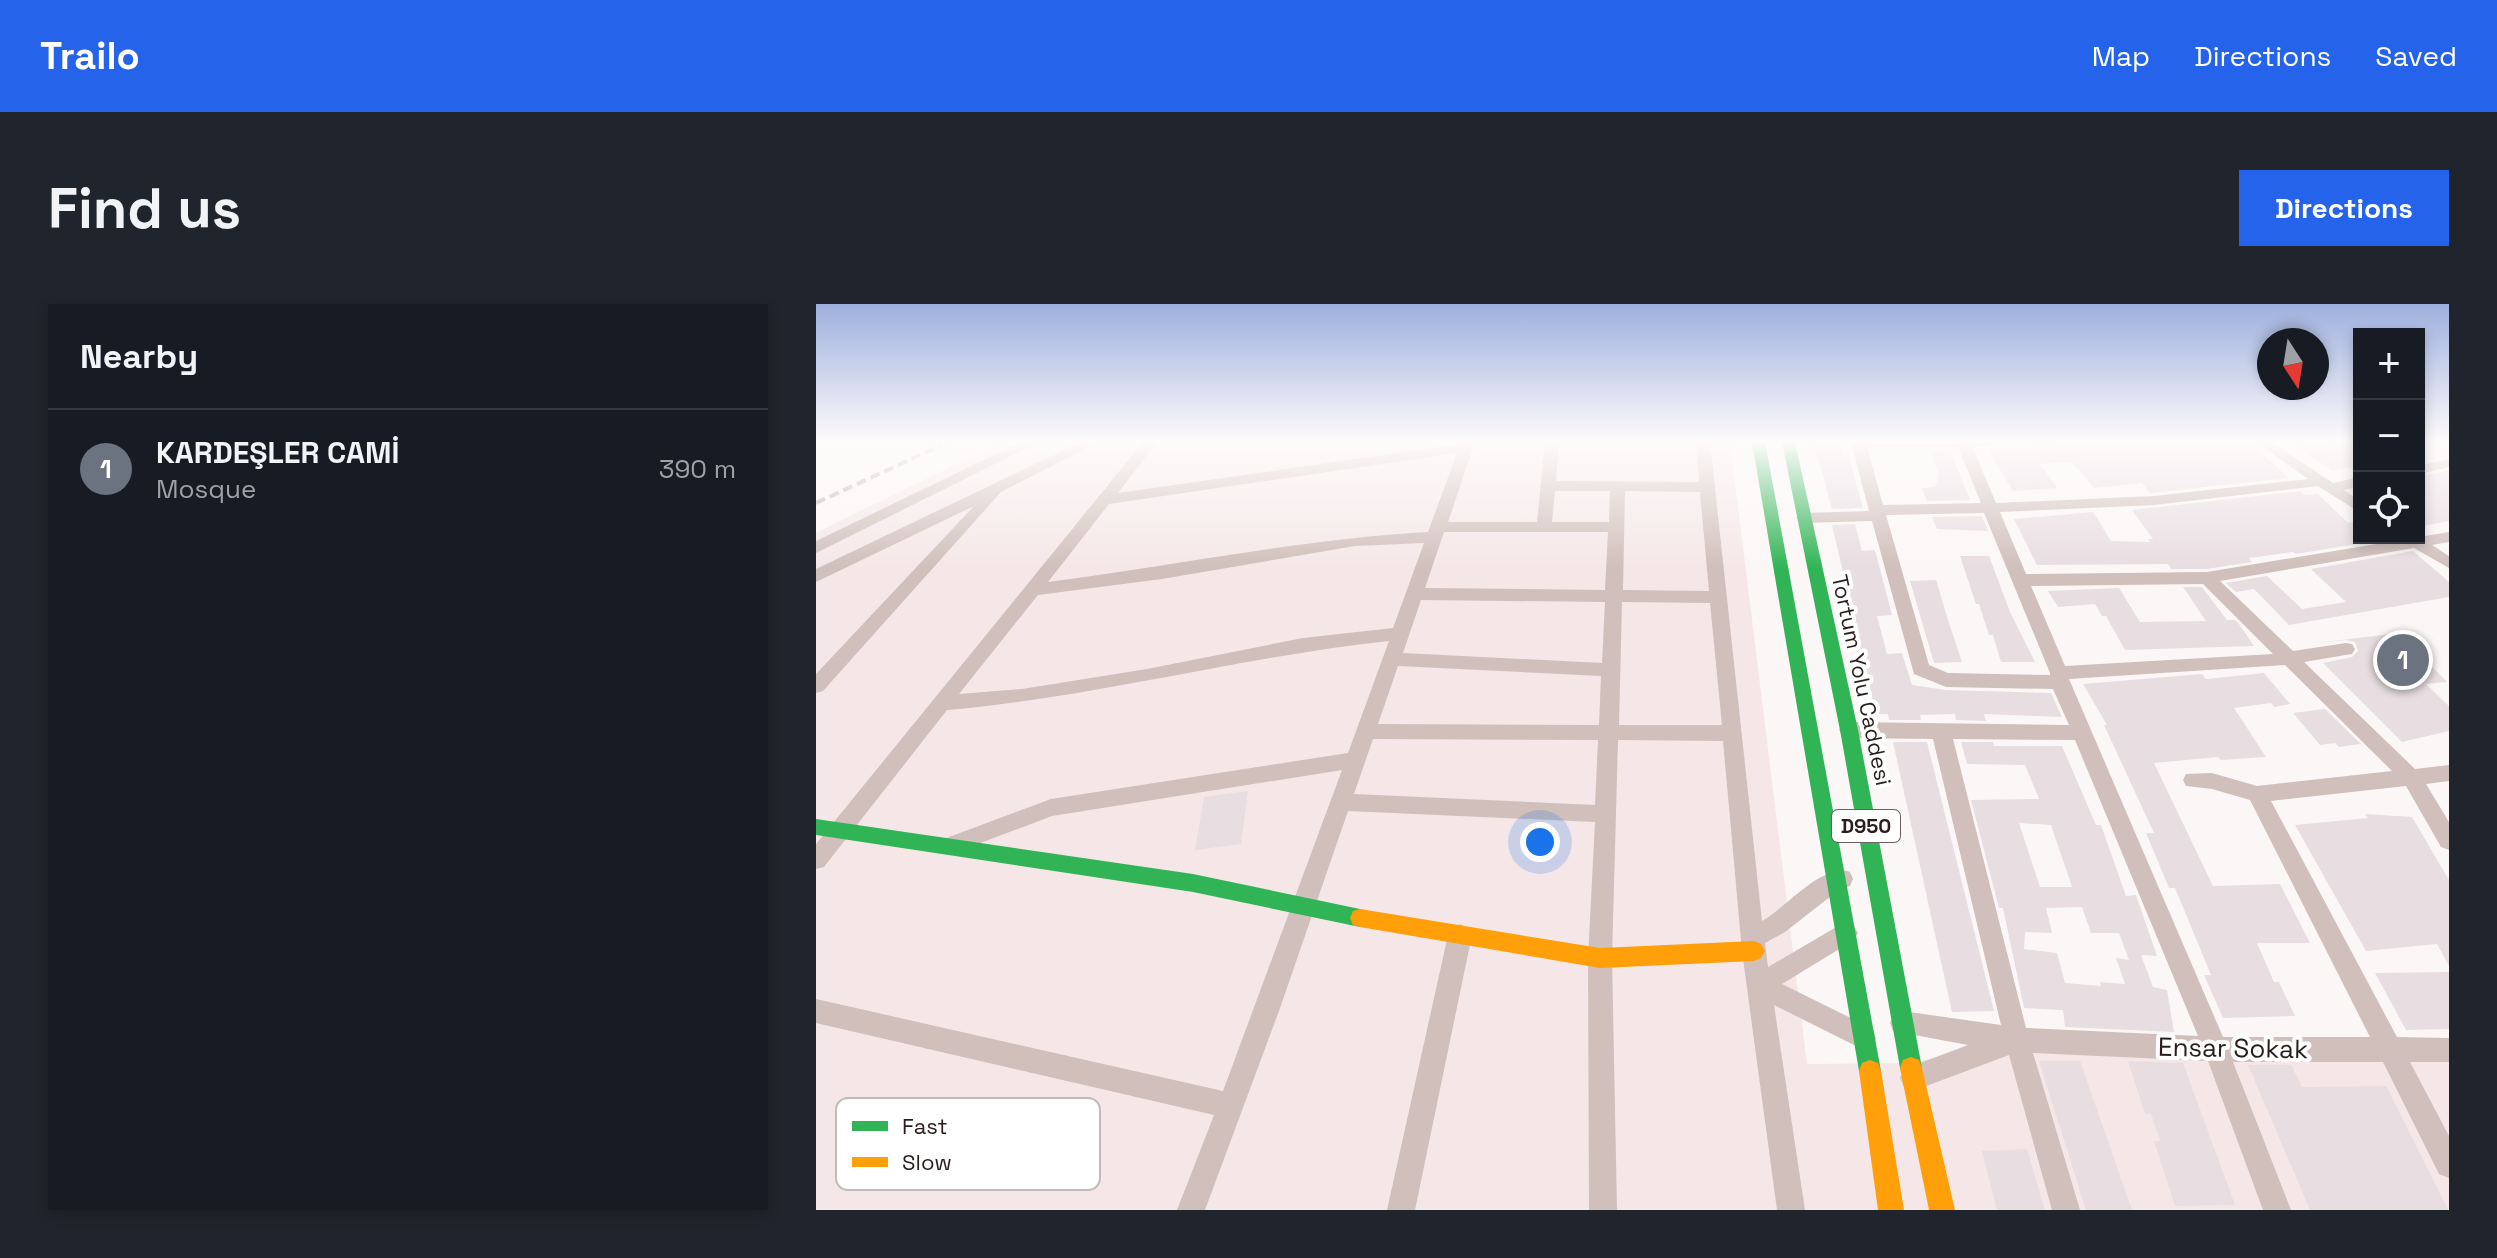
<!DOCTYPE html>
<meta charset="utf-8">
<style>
body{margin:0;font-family:"Space Grotesk",sans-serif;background:#20242c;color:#f1f3f6}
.controls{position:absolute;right:24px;top:24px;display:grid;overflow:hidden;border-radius:0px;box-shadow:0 4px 12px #0003}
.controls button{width:72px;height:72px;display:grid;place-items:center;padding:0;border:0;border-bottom:2px solid #363941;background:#171b24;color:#f1f3f6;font:40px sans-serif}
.compass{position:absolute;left:1441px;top:24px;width:72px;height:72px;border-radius:50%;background:#171b24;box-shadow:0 4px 12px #0003;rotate:168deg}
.you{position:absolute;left:724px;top:538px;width:28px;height:28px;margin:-20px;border:6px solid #fff;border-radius:50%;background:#1a73e8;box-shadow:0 0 0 12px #1a73e833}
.badge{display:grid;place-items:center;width:52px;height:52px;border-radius:50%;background:#2563eb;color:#fff;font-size:26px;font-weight:700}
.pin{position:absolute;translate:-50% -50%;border:4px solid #fff;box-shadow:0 2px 8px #0006}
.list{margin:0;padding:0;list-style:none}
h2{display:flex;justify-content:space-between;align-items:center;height:104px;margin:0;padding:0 32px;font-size:34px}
h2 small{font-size:26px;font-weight:400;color:#9ea1a6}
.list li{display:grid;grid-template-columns:52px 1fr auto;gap:24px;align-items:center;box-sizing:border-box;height:120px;padding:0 32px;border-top:2px solid #363941}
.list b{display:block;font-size:30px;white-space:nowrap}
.list p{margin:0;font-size:26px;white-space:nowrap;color:#9ea1a6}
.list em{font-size:26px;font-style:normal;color:#9ea1a6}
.icon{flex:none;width:44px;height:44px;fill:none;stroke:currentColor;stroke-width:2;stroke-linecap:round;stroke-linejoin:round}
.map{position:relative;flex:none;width:1633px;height:906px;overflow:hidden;border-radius:0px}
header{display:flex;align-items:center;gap:48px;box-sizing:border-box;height:112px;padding:0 40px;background:#2563eb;color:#fff}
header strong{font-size:38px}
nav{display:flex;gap:44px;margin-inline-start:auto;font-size:28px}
.intro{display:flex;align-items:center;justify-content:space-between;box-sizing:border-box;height:192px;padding:0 48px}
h1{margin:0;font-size:56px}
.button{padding:20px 36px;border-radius:0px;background:#2563eb;color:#fff;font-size:28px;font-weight:700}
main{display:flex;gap:48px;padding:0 48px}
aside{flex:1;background:#171b24;border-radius:0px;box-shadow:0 4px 12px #0003}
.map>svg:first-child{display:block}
.built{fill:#f5e7e8}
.building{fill:#e8dde1;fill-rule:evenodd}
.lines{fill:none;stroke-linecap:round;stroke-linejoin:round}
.street{fill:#d0bfba;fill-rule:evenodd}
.fast{fill:#30b455;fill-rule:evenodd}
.slow{fill:#ff9f0a;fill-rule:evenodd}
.rail{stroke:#beb2af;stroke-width:4;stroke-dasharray:10 5;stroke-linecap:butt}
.labels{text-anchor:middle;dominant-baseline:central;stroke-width:8;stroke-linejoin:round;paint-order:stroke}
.shield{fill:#fff;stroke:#6b6061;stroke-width:2}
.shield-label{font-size:20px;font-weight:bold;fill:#2b1c1d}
.street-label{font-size:22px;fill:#2b1c1d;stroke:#fff}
.near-street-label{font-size:26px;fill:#2b1c1d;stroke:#fff}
.key{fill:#fff;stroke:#bfbbbb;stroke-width:2}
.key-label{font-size:22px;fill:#2b1c1d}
</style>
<header>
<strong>Trailo</strong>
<nav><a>Map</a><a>Directions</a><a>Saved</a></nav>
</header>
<div class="intro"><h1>Find us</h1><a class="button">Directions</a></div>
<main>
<aside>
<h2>Nearby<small></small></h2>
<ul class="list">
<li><span class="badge" style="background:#6b7280">1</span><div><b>KARDEŞLER CAMİ</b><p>Mosque</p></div><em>390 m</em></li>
</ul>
</aside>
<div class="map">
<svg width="1633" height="906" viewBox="0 0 1633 906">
<rect width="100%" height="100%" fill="#fcf7f7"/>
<path class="built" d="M185 138H914L991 760 1094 759 1201 736 1633 746V906H0V229Z"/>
<path class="building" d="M998 138H1024L1027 150 1032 149 1047 204 1016 205Z
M1305 138H1433L1473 174 1334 189 1326 179 1278 184 1256 158 1224 160 1241 184 1197 187 1172 146Z
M1475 138H1506L1513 143 1543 138V162L1516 167Z
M1114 146H1134L1154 196 1111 197 1106 184 1119 183 1123 171Z
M1633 166V217L1603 223V173Z
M1485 187 1488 191 1502 190 1532 219 1543 217V234H1578L1480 250 1477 248 1433 254 1436 258 1391 265H1355L1352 260 1221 261 1198 215 1277 208 1295 237 1334 238 1332 235H1337L1316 206Z
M1166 212 1172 227 1121 225 1116 213Z
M1039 220 1046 247 1059 246 1076 311 1061 312 1071 350 1086 349 1096 381 1130 386 1235 389 1246 413 1168 410 1170 417 1140 416 1139 410 1104 411 1105 416H1073L1072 410H1060L1016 221Z
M1597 247 1633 278V293L1473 321 1438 285 1420 288 1410 279 1451 272 1486 305 1530 298 1495 265Z
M1144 252H1173L1194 308 1219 358H1185L1177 331H1173L1163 300H1160Z
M1120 276 1132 316 1146 358 1118 359 1094 277Z
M1367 283H1386L1411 316H1419L1423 320 1438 342 1309 346 1290 312H1286L1279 300 1242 303 1232 287 1303 284 1324 318 1390 317Z
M1583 329 1631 378 1610 380 1633 402V427L1586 438 1507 359 1536 353 1542 347 1539 338 1530 336 1492 340Z
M1448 369 1474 400 1458 403 1455 399 1418 404 1450 453 1405 456 1402 453 1338 459 1397 582 1464 580 1494 639H1441L1458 678H1463L1479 712 1407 714 1388 671H1395L1359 584H1353L1330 529H1338L1288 421H1291L1267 380 1386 370 1390 375Z
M1509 405 1545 440 1523 443 1519 439 1504 441 1477 409Z
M1077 438H1111L1178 707 1136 708Z
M1145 438H1177L1178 442H1246L1280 521H1285L1310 592 1320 591 1341 652 1325 651 1337 683 1351 686 1358 728 1249 723 1247 706 1208 704 1187 604H1183L1155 496 1223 495 1209 461 1151 460ZM1203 519 1235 521 1256 583H1224ZM1266 603 1275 629H1303L1313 656 1300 654 1309 680 1284 678 1285 682 1249 679 1241 649 1208 645 1209 628 1236 629 1230 604Z
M432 487 425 540 379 546 388 493Z
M1549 510 1596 513 1633 576V662L1621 640 1550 647 1479 521 1552 514Z
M1633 668V725L1590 726 1559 669Z
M1223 757H1264L1316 906H1270Z
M1312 757 1367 759 1419 901 1359 902 1338 837H1344L1335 810H1329Z
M1432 761H1475L1486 783 1570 782 1632 906H1494Z
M1211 845 1229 906H1181L1166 847Z"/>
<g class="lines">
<path class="street" d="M205 138H223L0 249V237Z
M265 138H283L185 188 7 387 0 389V370L158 202 0 278V265Z
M327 138H341L302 189 659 138 632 218H721L729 138H743L740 177 883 178 880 138H894L946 617C970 604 1007 558 1034 568L1037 575 1034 582 1024 585 969 628 949 639 952 663 1022 622 1030 618 1038 622 1042 629 1038 636 966 680 1057 725 1060 734 1057 743 1048 746 958 701 989 906H961L926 647 907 437 802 436 796 654 801 906H773L772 654 779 518 532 507 463 707 389 906H361L398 811 0 719V695L407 787 526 466 236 512 133 551 125 548 122 542 125 536 235 495 532 449 573 337C424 353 280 393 131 406L8 563 0 565V540ZM641 149 612 228C485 235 358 262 232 278L293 200ZM739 187H794L793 218H736ZM809 187 884 188 893 287 807 286ZM628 228H792L789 286 609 284ZM608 239 577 324 487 334 331 365 206 385 143 390 222 291 346 275 539 242ZM605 296 789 298 786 359 587 349ZM806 298 894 299 906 421H803ZM582 362 785 372 783 421 562 420ZM557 435 782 436 779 501 538 490Z
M1035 138H1179L1172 142H1156L1180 199 1338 192 1492 175 1440 138H1456L1517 179 1543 173V183L1528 186 1543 196V208L1502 182 1338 201 1184 208 1210 270 1391 268 1633 228V238L1616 241 1633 252V264L1598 244 1404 277 1477 347 1530 339 1536 340 1539 345 1536 350 1488 358 1599 465 1633 461V477L1610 480 1633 518V546L1625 543 1590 482 1455 497 1581 733 1633 734V758H1594L1633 832V874L1623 870 1567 758H1417L1475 906H1447L1392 757 1217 749 1264 906H1236L1193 751 1097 787 1088 783 1084 774 1088 765 1152 741 1077 727 1074 719 1077 711 1086 707 1185 721 1117 435 1033 434 1026 431 1023 426 1026 421 1033 418 1253 421 1237 385 1130 383 1098 370 1056 217 988 219 980 214 988 209 1053 207ZM1051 143H1142L1165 199 1067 201ZM1168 209 1234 369V371L1132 369 1113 361 1070 211ZM1387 280 1457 350 1249 362 1215 282ZM1469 361 1576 467 1441 482 1396 469 1370 470 1367 476 1370 482 1396 485 1434 496 1554 733H1407L1253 375ZM1137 435 1259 436 1382 732 1210 724Z
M1633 155V163L1603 170V162Z
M644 620 652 624 656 631 599 906H571L632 631 636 624Z"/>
<path class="fast" d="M936 138H949L1065 767 1062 775 1054 778 1046 775 1043 767Z
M966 138H979L1042 426 1106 764 1103 772 1095 775 1087 772 1084 764 1024 426Z
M0 515 377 570 544 605 551 607 554 614 551 621 544 623 377 588 0 531Z"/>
<path class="slow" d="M544 605 784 644 938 637 945 640 949 647 945 654 938 657 784 664 544 623 537 621 534 614 537 607Z
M1095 753 1103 756 1106 764 1139 906H1113L1084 764 1087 756Z
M1054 756 1062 759 1065 767 1088 906H1062L1043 767 1046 759Z"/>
<path class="rail" d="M0 199 132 138"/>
</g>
<linearGradient id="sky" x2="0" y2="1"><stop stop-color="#9eb0de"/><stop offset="0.52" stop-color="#fefbfb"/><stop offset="1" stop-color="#fefbfb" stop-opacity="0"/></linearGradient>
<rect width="1633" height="265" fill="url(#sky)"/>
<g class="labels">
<rect class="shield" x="1016" y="506" width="68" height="32" rx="6"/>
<g class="shield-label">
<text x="1050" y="522">D950</text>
</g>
<g class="street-label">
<text transform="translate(1046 376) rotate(78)">Tortum Yolu Caddesi</text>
</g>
<g class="near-street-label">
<text transform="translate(1417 744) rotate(1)">Ensar Sokak</text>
</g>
</g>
<rect x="20" y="794" width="264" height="92" rx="12" class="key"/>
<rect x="36" y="817" width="36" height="10" fill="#30b455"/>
<rect x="36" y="853" width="36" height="10" fill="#ff9f0a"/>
<g class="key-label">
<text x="86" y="830">Fast</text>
<text x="86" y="866">Slow</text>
</g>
</svg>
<div class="controls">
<button>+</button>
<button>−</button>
<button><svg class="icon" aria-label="locate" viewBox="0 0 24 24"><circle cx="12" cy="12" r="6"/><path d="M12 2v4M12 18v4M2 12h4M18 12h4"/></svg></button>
</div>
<svg class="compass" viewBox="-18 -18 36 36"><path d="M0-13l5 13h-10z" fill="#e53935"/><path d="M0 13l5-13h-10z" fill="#9ea1a6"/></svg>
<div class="you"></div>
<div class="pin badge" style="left:1587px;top:356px;background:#6b7280">1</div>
</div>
</main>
